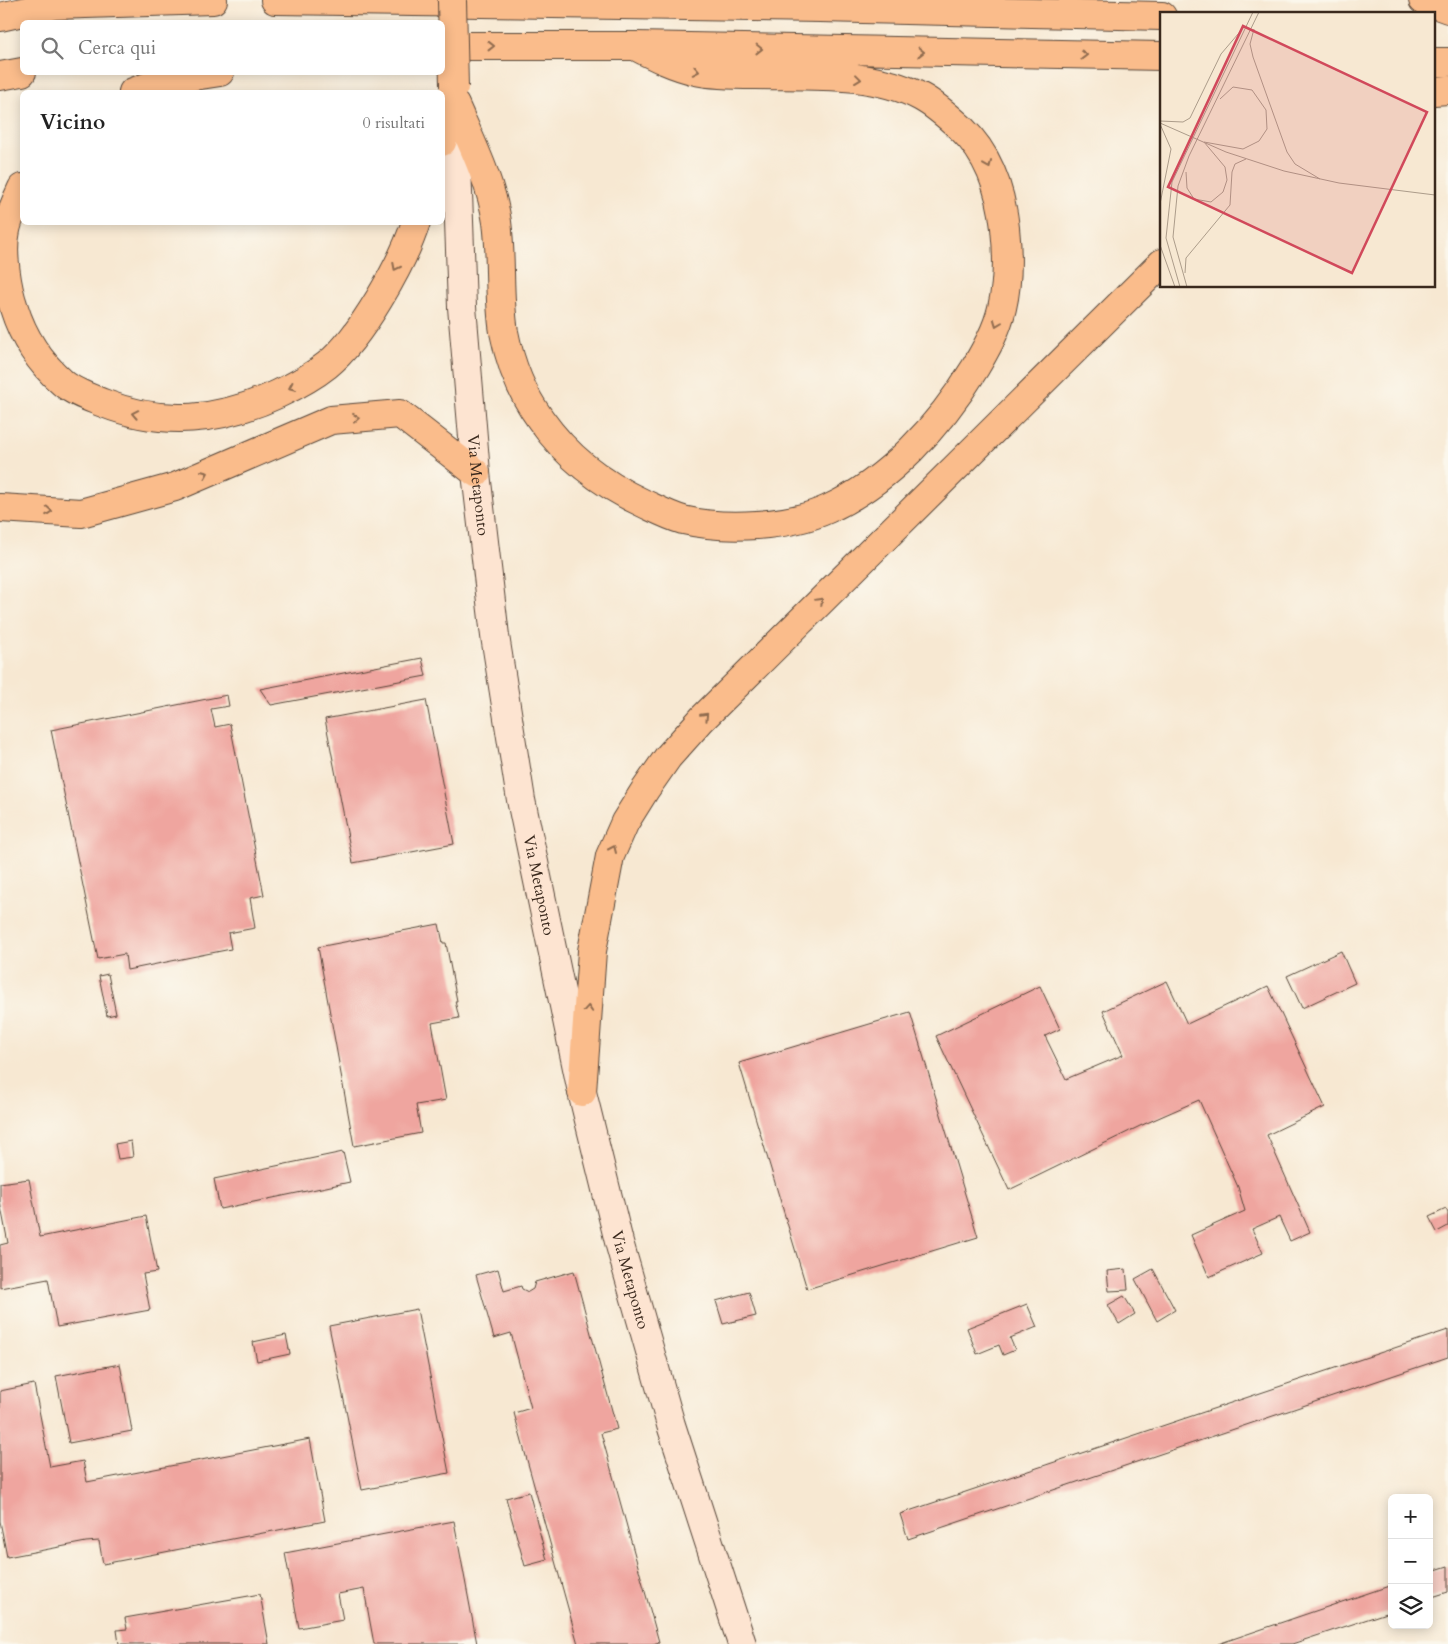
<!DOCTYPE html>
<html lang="it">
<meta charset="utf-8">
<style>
body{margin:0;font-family:Cardo,serif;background:#f2f2f2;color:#222}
.controls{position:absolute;right:15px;bottom:15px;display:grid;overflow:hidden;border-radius:8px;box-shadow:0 2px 12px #0003}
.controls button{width:45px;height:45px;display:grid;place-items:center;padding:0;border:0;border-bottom:1px solid #e0e0e0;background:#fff;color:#222;font:25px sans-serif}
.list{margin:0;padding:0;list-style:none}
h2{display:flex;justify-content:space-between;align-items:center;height:65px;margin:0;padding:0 20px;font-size:21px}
h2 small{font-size:16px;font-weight:400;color:#767676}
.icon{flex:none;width:28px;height:28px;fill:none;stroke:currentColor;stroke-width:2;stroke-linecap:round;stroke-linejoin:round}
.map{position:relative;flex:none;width:1448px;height:1644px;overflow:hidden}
.search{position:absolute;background:#fff;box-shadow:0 2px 12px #0003;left:20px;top:20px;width:425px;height:55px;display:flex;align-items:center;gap:12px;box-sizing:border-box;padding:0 18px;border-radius:8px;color:#767676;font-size:19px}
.panel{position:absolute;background:#fff;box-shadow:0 2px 12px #0003;left:20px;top:90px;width:425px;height:135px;border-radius:8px}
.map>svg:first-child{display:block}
.building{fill:#efa59f}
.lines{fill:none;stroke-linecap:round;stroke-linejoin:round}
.secondary-casing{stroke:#574639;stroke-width:30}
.trunk-casing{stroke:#574639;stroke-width:30}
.secondary{stroke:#fde4d1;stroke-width:28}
.trunk{stroke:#fabc8b;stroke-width:28}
.primary-bridge-casing{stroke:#574639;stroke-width:30;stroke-linecap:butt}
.primary-bridge{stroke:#fabc8b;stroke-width:28}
.oneway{stroke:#916c4f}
.labels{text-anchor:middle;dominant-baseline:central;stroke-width:4;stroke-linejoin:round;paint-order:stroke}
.street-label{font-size:16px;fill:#3b2a1e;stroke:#fbf7ec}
.inset-road{fill:none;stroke:#ac9c8a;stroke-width:1}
.view{fill:#d1495b;fill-opacity:0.15;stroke:#d1495b;stroke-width:2.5}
.inset-edge{fill:none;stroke:#3b2a1e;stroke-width:2.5}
</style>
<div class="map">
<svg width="1448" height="1644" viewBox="0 0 1448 1644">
<rect width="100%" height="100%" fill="#fbf7ec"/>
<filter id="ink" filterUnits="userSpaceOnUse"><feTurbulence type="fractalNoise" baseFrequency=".02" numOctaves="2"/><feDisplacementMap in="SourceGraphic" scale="10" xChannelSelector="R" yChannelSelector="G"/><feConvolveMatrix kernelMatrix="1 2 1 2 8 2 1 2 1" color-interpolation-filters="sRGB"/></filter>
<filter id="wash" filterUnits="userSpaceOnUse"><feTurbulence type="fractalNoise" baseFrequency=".0096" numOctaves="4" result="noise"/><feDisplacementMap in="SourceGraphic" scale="20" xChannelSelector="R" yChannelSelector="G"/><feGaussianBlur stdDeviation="1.12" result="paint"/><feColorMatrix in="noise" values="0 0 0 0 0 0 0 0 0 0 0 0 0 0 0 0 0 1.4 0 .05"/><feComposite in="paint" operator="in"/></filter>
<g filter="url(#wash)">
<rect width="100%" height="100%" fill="#f7e8d2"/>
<g id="blocks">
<path class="building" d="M422 658 426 676 271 705 260 689Z
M227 695 229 706 211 709 215 727 230 724 264 895 250 898 255 928 228 933 231 949 127 970 125 954 98 959 51 730Z
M426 700 454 844 353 863 325 719Z
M439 924 443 943H446L457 1001H455L459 1018 432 1023 446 1100 416 1105 421 1133 354 1146 318 947Z
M1341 951 1355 983 1302 1008 1287 976Z
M108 974 116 1014 107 1016 99 976Z
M1167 981 1187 1024 1268 986 1325 1107 1267 1135 1310 1232 1290 1241 1279 1217 1252 1229 1263 1253 1209 1277 1191 1235 1245 1211 1238 1187 1199 1100 1140 1126 1009 1190 936 1036 1040 986 1060 1029 1045 1036 1066 1079 1123 1055 1103 1011Z
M910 1012 978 1237 807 1289 739 1063Z
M131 1141 133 1157 118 1159 115 1144Z
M343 1152 350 1182 220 1209 214 1179Z
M29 1179 40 1237 146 1216 157 1272 143 1274 150 1310 57 1327 48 1279 0 1288V1245L8 1243 0 1202V1183Z
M1446 1209 1448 1213V1226L1437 1232 1429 1217Z
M498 1269 504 1291 521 1286 522 1289 528 1292 533 1289 535 1282 574 1271 617 1429 601 1433 659 1642 653 1644H578L514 1413 531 1408 511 1333 494 1338 476 1275Z
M1126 1269 1128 1290 1109 1291 1107 1271Z
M1153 1269 1175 1310 1157 1321 1135 1279Z
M749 1292 756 1316 723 1324 716 1301Z
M1124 1296 1135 1314 1119 1324 1108 1305Z
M1027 1304 1037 1327 1010 1338 1015 1350 1003 1355 999 1345 977 1354 967 1328Z
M417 1309 449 1473 362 1490 329 1326Z
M1448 1330V1357L908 1539 900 1514Z
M286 1335 290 1354 257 1361 253 1342Z
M120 1364 132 1431 69 1443 56 1376Z
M34 1384 50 1467 83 1461 87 1482 310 1439 325 1521 103 1564 99 1541 86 1542 7 1557 0 1521V1391Z
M529 1492 547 1560 525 1566 506 1498Z
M454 1521 477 1644H374L364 1589 338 1594 343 1620 299 1628 285 1553Z
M1448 1566V1592L1429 1598V1572Z
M1392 1585V1611L1292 1644H1218Z
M260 1594 269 1644H119L117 1630 127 1629 125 1618Z"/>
</g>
</g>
<g filter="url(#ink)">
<use href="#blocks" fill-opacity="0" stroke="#574639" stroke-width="1"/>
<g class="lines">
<defs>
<g id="secondary">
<path id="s1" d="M455 106 462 307 476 473 495 636 521 800 582 1092 619 1242 671 1425 742 1644"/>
</g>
<path id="trunk" d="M275 0 820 8 1162 16
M1423 0 1448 9
M0 17 54 5 213 0
M442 46H635L1162 56
M1434 62H1448
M0 76 22 72
M1434 91 1448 90
M133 92 162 81 220 72
M455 105C471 142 491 181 497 222 502 258 498 296 504 332 510 363 522 394 541 420 567 457 602 484 643 503 656 509 669 516 683 520 725 530 789 527 828 509 889 481 940 425 975 368 986 349 997 330 1002 308 1008 282 1008 255 1005 228 1001 191 989 155 962 129 950 118 936 105 921 97 873 71 808 76 755 75 736 75 715 75 696 71 674 66 656 57 635 46
M442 142 455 105
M22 188C16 201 9 216 6 230 1 252 7 288 14 308 23 337 40 363 63 383 73 392 91 398 103 403 164 427 220 421 278 394 295 386 312 377 327 365 360 339 403 263 416 222
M0 508 81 513 175 487 331 420 400 414 476 473
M582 1092 592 951 610 856 625 822 645 790 668 757 702 719 1162 263"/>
</defs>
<use href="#secondary" class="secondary-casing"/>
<use href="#trunk" class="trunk-casing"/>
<use href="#secondary" class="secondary"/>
<use href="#trunk" class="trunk"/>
<defs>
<path id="primary-bridge" d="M452 0 454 87"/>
</defs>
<use href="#primary-bridge" class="primary-bridge-casing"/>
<use href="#primary-bridge" class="primary-bridge"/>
</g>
<defs><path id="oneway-chevron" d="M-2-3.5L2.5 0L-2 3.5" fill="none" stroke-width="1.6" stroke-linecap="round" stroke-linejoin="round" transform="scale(1.25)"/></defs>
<g class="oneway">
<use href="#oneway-chevron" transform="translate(491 46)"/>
<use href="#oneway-chevron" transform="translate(759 49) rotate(1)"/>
<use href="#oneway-chevron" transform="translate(921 52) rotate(1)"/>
<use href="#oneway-chevron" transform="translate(1084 55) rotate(1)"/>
<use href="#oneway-chevron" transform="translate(696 71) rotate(11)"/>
<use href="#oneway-chevron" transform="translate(858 79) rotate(7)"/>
<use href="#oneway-chevron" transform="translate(988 165) rotate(67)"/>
<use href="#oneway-chevron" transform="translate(396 267) rotate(117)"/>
<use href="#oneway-chevron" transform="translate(997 323) rotate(111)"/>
<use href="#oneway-chevron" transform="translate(292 387) rotate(155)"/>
<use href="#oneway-chevron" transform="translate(135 414) rotate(-169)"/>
<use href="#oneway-chevron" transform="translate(356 418) rotate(-6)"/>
<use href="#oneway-chevron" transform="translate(205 474) rotate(-23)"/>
<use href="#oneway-chevron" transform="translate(49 511) rotate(4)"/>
<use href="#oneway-chevron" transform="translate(820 601) rotate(-45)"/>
<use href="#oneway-chevron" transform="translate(705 716) rotate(-46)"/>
<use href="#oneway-chevron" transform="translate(613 849) rotate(-66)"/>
<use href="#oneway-chevron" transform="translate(588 1009) rotate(-86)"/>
</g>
</g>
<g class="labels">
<g class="street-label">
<text stroke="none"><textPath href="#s1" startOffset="380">Via Metaponto</textPath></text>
<text stroke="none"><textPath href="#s1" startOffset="785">Via Metaponto</textPath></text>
<text stroke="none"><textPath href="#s1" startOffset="1190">Via Metaponto</textPath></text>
</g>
</g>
<g transform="translate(1160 12)">
<rect width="275" height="275" fill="#f7e8d2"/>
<path class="inset-road" d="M94 17 90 32 93 45 127 140 135 152 160 167M0 109 23 110 30 106 61 42 84 15M0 111 66 140 124 159 179 171 275 183M0 112 11 137 0 192M44 130 83 137 99 129 107 117 106 98 92 78 73 75 60 87M26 160 27 176 34 187 51 190 63 180 67 168 65 155 44 130M0 233 15 275M25 261 26 246 70 193 72 160 75 152 86 147M20 275 6 226 12 170 93 0M27 275 13 225 18 174 29 144 99 0"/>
<path class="view" d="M83 14 267 100 192 261 8 175Z"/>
<rect width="275" height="275" class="inset-edge"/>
</g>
</svg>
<div class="controls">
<button>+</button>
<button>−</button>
<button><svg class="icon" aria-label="layers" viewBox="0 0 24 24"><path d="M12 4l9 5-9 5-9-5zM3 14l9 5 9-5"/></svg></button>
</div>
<div class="search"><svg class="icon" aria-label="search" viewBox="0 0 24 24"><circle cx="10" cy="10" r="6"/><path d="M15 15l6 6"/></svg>Cerca qui</div>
<section class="panel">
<h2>Vicino<small>0 risultati</small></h2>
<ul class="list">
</ul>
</section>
</div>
